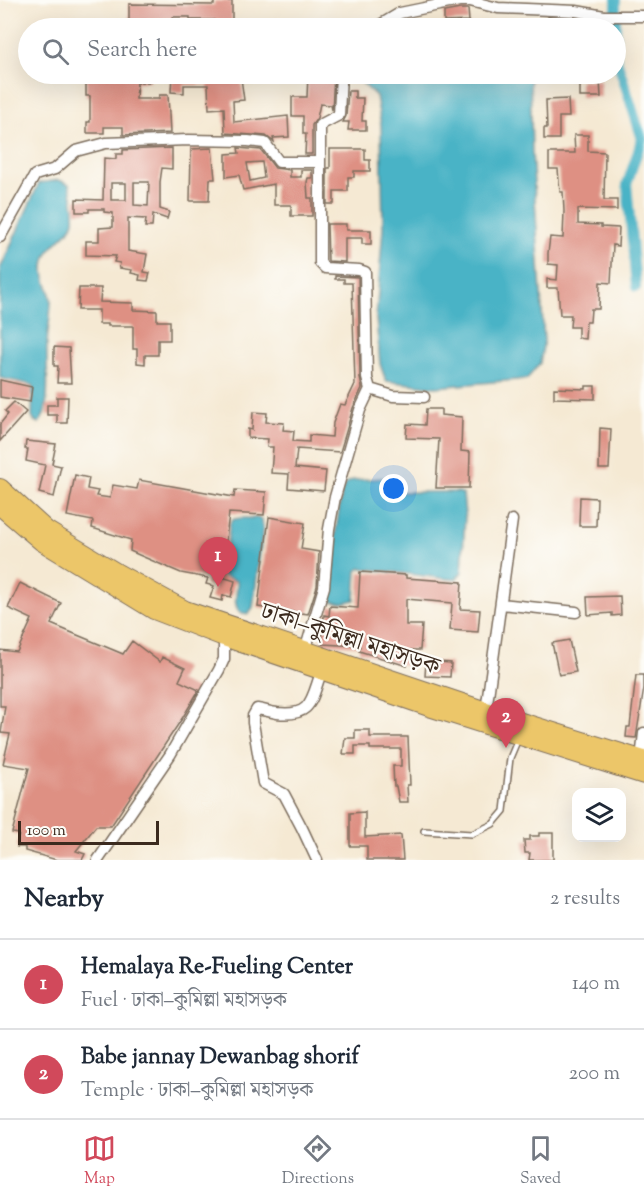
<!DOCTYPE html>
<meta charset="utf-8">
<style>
body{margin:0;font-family:"Sorts Mill Goudy","Noto Serif Bengali",serif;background:#f6f6f7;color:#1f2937}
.controls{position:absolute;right:18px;bottom:18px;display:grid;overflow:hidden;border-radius:12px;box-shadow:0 6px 24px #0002}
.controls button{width:54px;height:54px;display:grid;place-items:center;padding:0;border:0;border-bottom:2px solid #e0e1e3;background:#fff;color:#1f2937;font:30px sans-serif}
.scale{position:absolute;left:18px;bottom:15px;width:141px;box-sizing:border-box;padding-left:6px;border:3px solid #3b2a1e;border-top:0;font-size:16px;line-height:21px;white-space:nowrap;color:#3b2a1e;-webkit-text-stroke:4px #fdfcf7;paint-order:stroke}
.you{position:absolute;left:394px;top:489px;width:21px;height:21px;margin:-15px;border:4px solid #fff;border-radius:50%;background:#1a73e8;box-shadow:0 0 0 9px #1a73e833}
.badge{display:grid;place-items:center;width:39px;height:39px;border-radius:50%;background:#d1495b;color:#fff;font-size:20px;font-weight:700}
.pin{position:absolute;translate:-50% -50px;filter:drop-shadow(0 2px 3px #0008)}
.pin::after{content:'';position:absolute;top:32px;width:21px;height:18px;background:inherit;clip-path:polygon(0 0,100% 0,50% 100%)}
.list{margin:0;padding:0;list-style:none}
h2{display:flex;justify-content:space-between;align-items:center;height:78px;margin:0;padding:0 24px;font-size:26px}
h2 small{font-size:20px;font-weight:400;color:#747a83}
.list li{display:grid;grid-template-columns:39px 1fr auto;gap:18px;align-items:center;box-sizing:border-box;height:90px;padding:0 24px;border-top:2px solid #e0e1e3}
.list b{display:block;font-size:22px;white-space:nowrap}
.list p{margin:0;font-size:20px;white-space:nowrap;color:#747a83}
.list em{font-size:20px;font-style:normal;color:#747a83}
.icon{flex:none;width:33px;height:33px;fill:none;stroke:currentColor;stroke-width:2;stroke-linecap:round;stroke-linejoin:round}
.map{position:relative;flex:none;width:644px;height:860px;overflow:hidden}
.search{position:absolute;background:#fff;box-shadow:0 6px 24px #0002;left:18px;right:18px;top:18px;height:66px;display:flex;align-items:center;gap:15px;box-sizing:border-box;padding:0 21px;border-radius:33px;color:#747a83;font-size:22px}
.sheet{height:258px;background:#fff}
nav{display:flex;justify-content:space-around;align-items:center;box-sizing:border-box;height:84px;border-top:2px solid #e0e1e3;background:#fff;font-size:16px;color:#747a83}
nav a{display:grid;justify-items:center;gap:3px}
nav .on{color:#d1495b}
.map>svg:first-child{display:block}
.water{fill:#48b3c6;stroke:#426e72;stroke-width:1.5}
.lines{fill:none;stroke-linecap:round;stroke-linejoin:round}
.canal{stroke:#48b3c6;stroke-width:10}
.building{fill:#de9083;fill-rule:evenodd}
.lane-casing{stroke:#7c6d5d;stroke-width:8}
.street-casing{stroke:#7c6d5d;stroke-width:13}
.highway-casing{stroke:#7c6d5d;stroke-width:20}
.lane{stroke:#fff;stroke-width:5}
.street{stroke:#fff;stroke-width:10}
.highway{stroke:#ecc669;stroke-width:18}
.labels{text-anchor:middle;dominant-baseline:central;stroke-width:4.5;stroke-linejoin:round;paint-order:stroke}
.street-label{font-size:24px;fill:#3b2a1e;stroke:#fdfcf7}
</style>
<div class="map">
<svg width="644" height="860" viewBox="0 0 644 860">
<rect width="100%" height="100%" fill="#fdfcf7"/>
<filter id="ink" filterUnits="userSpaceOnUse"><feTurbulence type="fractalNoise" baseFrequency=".0167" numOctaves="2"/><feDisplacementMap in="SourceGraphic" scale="12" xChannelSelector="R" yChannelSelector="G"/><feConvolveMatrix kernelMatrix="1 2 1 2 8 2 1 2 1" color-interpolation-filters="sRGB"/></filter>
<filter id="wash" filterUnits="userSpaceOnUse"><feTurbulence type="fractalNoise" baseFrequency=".008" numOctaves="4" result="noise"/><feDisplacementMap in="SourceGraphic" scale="24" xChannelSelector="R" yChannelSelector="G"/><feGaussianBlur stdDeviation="1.35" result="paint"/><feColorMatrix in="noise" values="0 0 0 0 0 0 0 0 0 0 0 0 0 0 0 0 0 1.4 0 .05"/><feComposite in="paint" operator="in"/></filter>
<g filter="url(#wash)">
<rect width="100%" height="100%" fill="#f5e9d3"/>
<path class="water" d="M363 74H530L532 152 544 341 540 363 527 379 436 387 386 381 380 364 376 318 383 228 381 125 376 96 362 83Z
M59 180 69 184C72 195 75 210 74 221 71 236 43 244 44 270 44 280 51 291 51 301 51 316 47 332 47 347 46 365 52 410 39 423L34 421 32 417 33 385 0 378V269L39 183Z
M386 478 393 481 399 492H459L463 494 465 515 462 572 456 579H449L361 568 357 571 355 600 343 603 329 601 333 549 342 491 346 483 353 480Z
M241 518H258L262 520 263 528 253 608 247 614 239 612C232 601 238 593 237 581L224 576 223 574 230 523 234 519Z"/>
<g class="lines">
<path class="canal" d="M616 0V57L642 139 627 184 636 287"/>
</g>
<g id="blocks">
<path class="building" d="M214 1H232V22H214V20H190V17H173V20H157V23L129 24V4L214 5Z
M460 9H468L469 21 444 22V12Z
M548 17 577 19V28H548Z
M86 74H150V82H137L136 99H159V95H168L170 133 123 135V127H104V133H87V122H90V96H86Z
M172 74H225V79L241 78 244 100 233 101 234 122 288 116 289 137 273 138 274 142 266 136 225 133 224 108 209 109 208 85H184V93L171 92Z
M308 74H334L332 110 331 105 320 104 317 118 312 125V154H305L306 134H303V116H292V97H307Z
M580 80H600L601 97H580Z
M348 91H355V98H363L362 121H366V130H348L349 122H343L346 116Z
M568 99 569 117H559V139H544V128H547L546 100Z
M574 135H588V151L605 152 604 200H617V210L578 209V224L601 225V227L619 228 618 246 613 245 611 283 600 282 599 309H591L590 322H586L585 339 578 338V327H570L571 315H560L558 288H547V279L557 280 558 265 548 264V253L550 237 563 238 564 211 563 192H560L558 169H549V153H575Z
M172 148V169L162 168 160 182V209L169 212 167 219 153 214 152 227H145L146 219 128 218V251L147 254 144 272 150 273 148 281 139 280 140 275 131 273 132 270 119 268 120 263 114 262 116 256 86 255V241H99V228L113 227V213L104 212V209H89V212H76V199L103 200 104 158 116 159V154H123V150ZM134 182H149L148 206 134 205ZM111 183H126V200H111Z
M212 148 215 179H210L209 201H190L191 149Z
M238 148 261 150 275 168 290 170V177H301V170H312V178H308L307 182 308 198H312V216H291V205H274V184L243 190 239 175 226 177V154L239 153ZM262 162 264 178 250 181 247 163Z
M330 149H365V160H370V171H354V177H348V191H334V204H327V168H330Z
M327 224H346V230H371V244H362V238H345V262L328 261Z
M335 276 358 277 360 378 362 388 353 408 340 452 297 449 295 468 326 471 324 491 288 488 289 474 271 473 273 447H267L268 439 248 438V429L252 430 253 412 267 413 266 422 284 423 283 430 294 431 293 441 309 442V435L332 437 333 423 340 404 345 405 355 384 352 283H344V279H335Z
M79 288H101L100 302 133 303V310L157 311V321H170V340H158V355H145V364L137 363V349H133V326H108V324H99V310H78Z
M54 347 69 348 71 383H57L58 366H54Z
M0 380 32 387 30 402 0 397Z
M586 386H595V399L554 398V388L586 389Z
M57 397H68L67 423H57V415H47V405H57Z
M14 402 26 412 0 441V424L8 414 5 411Z
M426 409H441V415L462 417 461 451 470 452 469 488H436L439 439 406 438 407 424 425 425Z
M600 428 611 429 609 469H599Z
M26 441 56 444 52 464 61 466 54 497 39 493 45 465 26 461 28 449H25Z
M75 475 89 478 87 489 98 491 96 496 110 498 113 485 137 489 139 480 234 497 235 490 266 492 264 515 229 513 222 577 235 581 231 597 223 595 222 601 210 598 214 586 206 584 208 578 181 573 139 555 130 551 131 540 92 528 93 521 67 516Z
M580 497 597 498 596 526H579Z
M269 517 305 523 301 549 319 552 317 586 308 614 258 607Z
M360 572 406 575V578L462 582 460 609 480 610 478 632 450 630 452 603 406 599V625H422L420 650H407V666L359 651 360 646 322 644 324 615 329 616 330 606 358 608Z
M20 583 61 603 51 624 123 654 132 641 160 662 162 657 185 668 179 681 199 690 183 717 111 826H96L76 851 85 854 82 860H57L25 851V847H17L19 834 12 833 29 768 3 764 10 734 1 733 5 706H0V650L17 652 32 619 8 608Z
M620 596 621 615 612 616V613L588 615 587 597Z
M569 640 576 672 559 675 552 643Z
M426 661 451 663 450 677 425 676Z
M636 675H644V688L636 738 626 737 627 727H630Z
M355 730H370V737H408L410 785H407L408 802H399L396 786H394L393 766H401V749H370V746H355V754H343L345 738H355Z
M365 812V837L401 835 403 860H367V846H350V813Z
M539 833H553V860H529L530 853H525L524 840H530V836H539Z"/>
</g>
</g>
<g filter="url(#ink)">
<use href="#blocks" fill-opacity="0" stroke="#7c6d5d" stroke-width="1.5"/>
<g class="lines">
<defs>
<path id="lane" d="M424 831 472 834 493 824 504 811 510 758 518 739"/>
<path id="street" d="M375 28 400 13 459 1H470L498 8 576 11 604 16H644
M341 74 339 115 320 125V263L325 268 359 270 365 272 367 378 370 389 393 396 424 397
M0 237 35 175 55 169 76 151 106 143 188 140 248 141 265 143 279 162H320
M501 604 576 612
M305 651 324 587 329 529 335 497 360 410 370 389
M486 711 512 520
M641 759 644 733
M98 860 170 755 219 670 224 659V637
M317 860 302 828 284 794 263 783 253 723V716L257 709C264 710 270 712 277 713 313 717 311 699 322 670"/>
<path id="highway" d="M0 488 46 530 119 574 185 610 486 711 644 760
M0 506 41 541 154 610 224 637 432 708 644 775"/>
</defs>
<use href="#lane" class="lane-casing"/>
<use href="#street" class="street-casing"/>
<use href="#highway" class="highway-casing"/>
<use href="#lane" class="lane"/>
<use href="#street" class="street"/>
<use href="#highway" class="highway"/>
</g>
</g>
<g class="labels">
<g class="street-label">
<text transform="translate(350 640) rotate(18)">ঢাকা–কুমিল্লা মহাসড়ক</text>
</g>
</g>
</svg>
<div class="controls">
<button><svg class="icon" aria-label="layers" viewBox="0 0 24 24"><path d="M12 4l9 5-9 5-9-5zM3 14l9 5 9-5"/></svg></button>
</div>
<div class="scale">100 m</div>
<div class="you"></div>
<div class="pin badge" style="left:218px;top:587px">1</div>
<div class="pin badge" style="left:506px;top:748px">2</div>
<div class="search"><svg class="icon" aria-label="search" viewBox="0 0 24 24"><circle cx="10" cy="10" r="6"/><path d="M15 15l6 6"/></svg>Search here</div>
</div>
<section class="sheet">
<h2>Nearby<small>2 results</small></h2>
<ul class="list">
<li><span class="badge">1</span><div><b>Hemalaya Re-Fueling Center</b><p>Fuel · ঢাকা–কুমিল্লা মহাসড়ক</p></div><em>140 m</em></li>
<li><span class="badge">2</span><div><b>Babe jannay Dewanbag shorif</b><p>Temple · ঢাকা–কুমিল্লা মহাসড়ক</p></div><em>200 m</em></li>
</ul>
</section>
<nav>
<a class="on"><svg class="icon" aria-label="map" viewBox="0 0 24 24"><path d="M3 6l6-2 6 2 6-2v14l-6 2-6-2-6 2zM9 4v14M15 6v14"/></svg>Map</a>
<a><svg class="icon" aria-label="directions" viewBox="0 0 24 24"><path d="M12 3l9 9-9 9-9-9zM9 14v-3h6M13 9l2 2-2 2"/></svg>Directions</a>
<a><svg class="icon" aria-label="saved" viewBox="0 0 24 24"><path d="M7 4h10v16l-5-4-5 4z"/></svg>Saved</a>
</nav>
